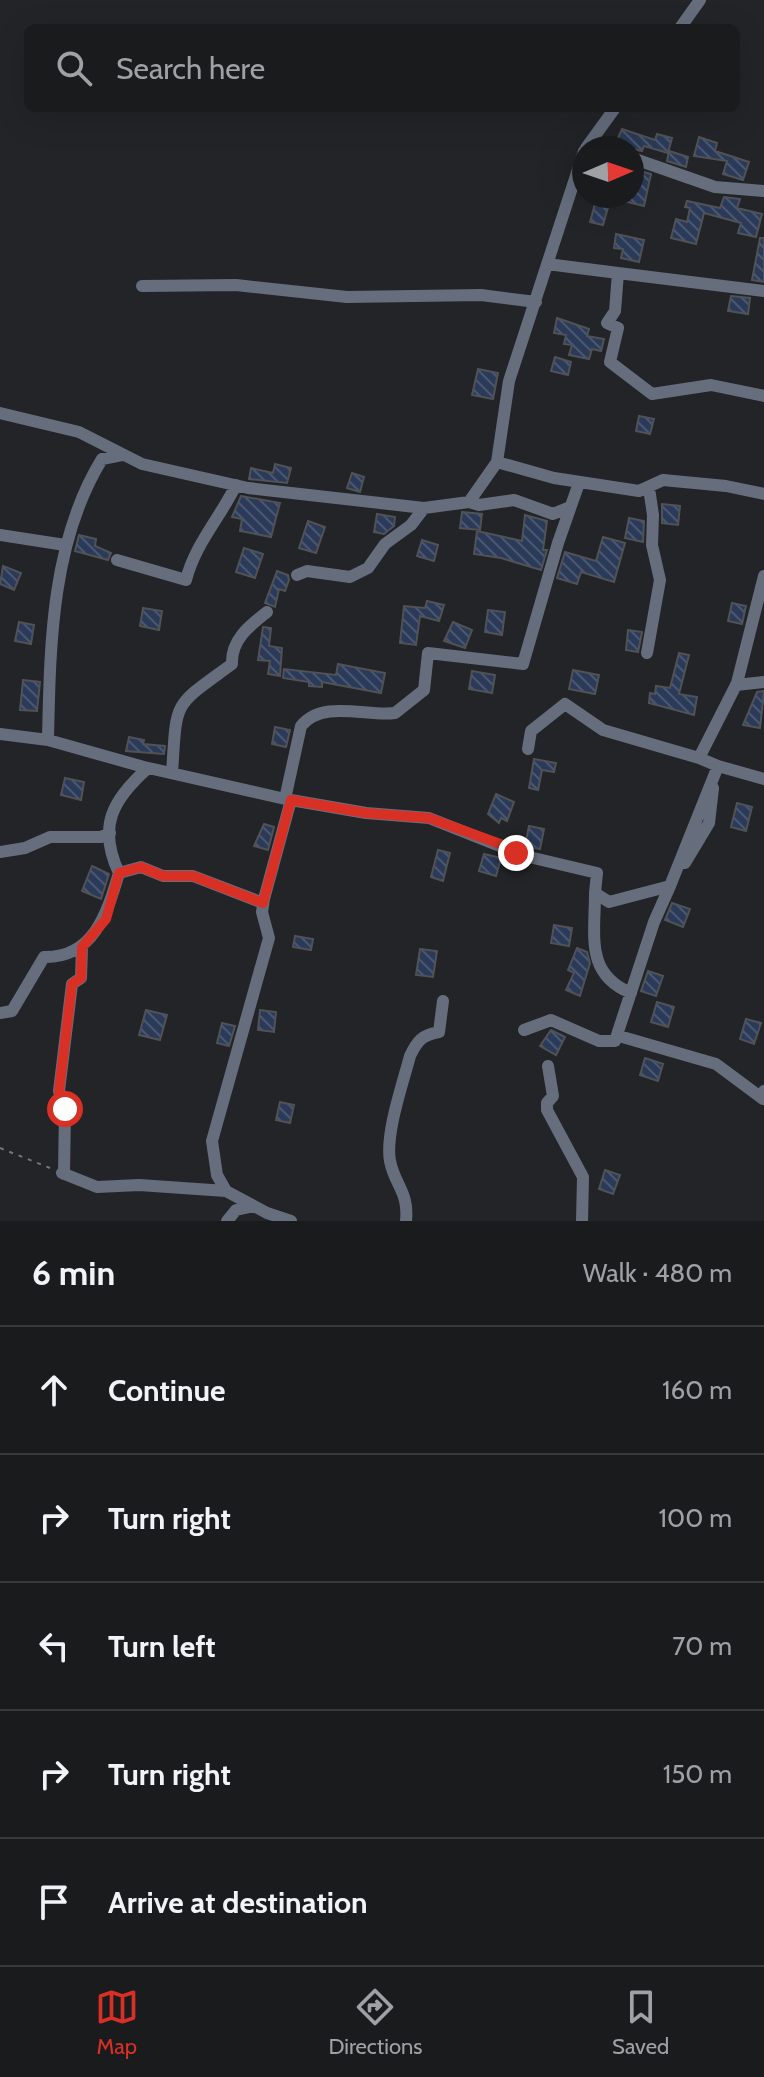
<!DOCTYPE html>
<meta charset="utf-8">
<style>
body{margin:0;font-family:Cabin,sans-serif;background:#27282a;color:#f1f3f6}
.compass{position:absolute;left:572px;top:136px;width:72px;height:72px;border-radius:50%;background:#1a1b1d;box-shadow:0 8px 32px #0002;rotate:88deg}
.stop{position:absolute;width:24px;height:24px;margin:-18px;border:6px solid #d93025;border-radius:50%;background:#fff}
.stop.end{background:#d93025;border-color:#fff;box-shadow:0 2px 8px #0008}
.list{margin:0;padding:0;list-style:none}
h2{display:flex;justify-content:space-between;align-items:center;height:104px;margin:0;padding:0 32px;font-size:34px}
h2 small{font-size:26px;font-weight:400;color:#9fa1a4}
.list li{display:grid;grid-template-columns:52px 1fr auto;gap:24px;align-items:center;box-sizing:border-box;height:128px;padding:0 32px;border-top:2px solid #38393b}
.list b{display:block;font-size:30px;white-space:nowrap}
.list em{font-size:26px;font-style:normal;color:#9fa1a4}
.icon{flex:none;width:44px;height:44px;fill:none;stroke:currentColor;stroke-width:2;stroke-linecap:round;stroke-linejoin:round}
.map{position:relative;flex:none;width:764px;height:1221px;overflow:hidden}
.search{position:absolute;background:#1a1b1d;box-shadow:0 8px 32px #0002;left:24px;right:24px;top:24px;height:88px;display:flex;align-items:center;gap:20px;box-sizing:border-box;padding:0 28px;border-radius:12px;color:#9fa1a4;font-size:30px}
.sheet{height:744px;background:#1a1b1d}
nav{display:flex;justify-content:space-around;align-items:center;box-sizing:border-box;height:112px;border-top:2px solid #38393b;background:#1a1b1d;font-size:22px;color:#9fa1a4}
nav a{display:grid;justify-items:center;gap:4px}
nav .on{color:#d93025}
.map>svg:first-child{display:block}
.building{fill:url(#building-back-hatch);stroke:#505255;stroke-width:2}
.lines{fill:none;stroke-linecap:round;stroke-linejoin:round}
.path{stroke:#747679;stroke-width:2;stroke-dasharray:4 6;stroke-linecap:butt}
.minor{stroke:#666e7e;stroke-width:12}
.route{stroke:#d93025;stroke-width:10}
</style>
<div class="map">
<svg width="764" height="1221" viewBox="0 0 764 1221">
<defs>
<pattern id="building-back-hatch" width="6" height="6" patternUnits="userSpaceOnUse" patternTransform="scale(2)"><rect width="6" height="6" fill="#2b3a59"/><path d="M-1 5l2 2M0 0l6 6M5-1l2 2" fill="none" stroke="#4a5771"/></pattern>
</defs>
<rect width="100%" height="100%" fill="#222427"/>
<path class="building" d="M622 129 655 140 657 134 672 138 668 153 644 146 642 151 615 145Z
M699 137 717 143 715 151 749 162 743 180 723 174 727 161 694 156Z
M669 151 688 157 686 167 667 161Z
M632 169 651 174 644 206 615 199V196H632Z
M724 197 740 199 737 208 762 214 756 237 738 233 741 223 704 213 696 244 671 238 676 219 687 222 690 208 685 207 687 201 720 208Z
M596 200 609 204 603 225 590 222Z
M616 234 644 240 639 262 621 258 623 249 614 248Z
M760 238H764V282L752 280Z
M731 296 750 298 748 314 728 311Z
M557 318 589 329 587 336 604 339 601 351 592 349 589 359 569 355 572 345 564 344 566 335 554 333Z
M555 357 571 362 568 375 551 371Z
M478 369 498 373 493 399 472 395Z
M639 416 654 419 650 434 636 431Z
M275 464 291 468 287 483 249 479 251 468 273 473Z
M352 473 364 477 360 492 347 488Z
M241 496 280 503 271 537 240 531 242 519 232 517Z
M662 504 680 506 678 525 662 523Z
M462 512 482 514 480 530 460 528Z
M377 514 395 517 394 526 384 534 374 532Z
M525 515 547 521 543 550H547L541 570 501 558 474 554 477 531 522 541Z
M629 518 644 521 643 542 625 538Z
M308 521 325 527 316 553 299 548Z
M79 535 96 539 95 546 111 553 108 560 75 551Z
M603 537 625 543 614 582 581 572 577 584 557 578 565 552 596 561Z
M422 540 438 545 434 561 417 556Z
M244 548 263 554 255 578 236 572Z
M3 566 21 573 14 590 0 584Z
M277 571 288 575 289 580 285 591 279 589 275 607 265 603Z
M427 601 444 605 439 621 420 616 416 645 400 643 404 606 425 608Z
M732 603 746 606 742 624 728 621Z
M143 608 162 611 159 630 140 626Z
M488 610 505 612 502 635 485 632Z
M19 622 34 625 31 644 15 641Z
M453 622 472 630 465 648 444 641Z
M263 627 271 628 269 646 282 648 280 676 268 674 270 661 258 660Z
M628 630 642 632 638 652 626 650Z
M679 653 689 655 679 694 697 697 694 715 649 703 650 693 655 694 656 686 670 688Z
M338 664 385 673 381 693 322 682V687L309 686V682L283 678 284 669 336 675Z
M573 670 599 675 595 694 569 689Z
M472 671 495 675 492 693 469 689Z
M23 680 40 682 37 711 20 710Z
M764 691 760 728 743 725 757 692Z
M275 727 290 730 286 747 272 744Z
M129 737 144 740 143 744 165 746 164 754 126 751Z
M534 759 556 763 554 772 542 770 538 790 529 788Z
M65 778 84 782 81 800 61 795Z
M496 794 514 802 507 821 501 818 499 823 488 814Z
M737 803 752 807 746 831 731 827Z
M264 824 274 827 268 850 254 846Z
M529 826 544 829 540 849 525 846Z
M438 850 450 853 443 881 431 877Z
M484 854 501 858 496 876 479 871Z
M92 866 109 874 101 899 82 891Z
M672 903 690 909 683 927 665 920Z
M554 925 572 928 569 946 551 943Z
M295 936 313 939 311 950 293 947Z
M577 948 587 952 590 963 580 996 566 990 574 973 568 970Z
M420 949 437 951 433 977 416 975Z
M648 971 663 976 656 996 641 991Z
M657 1002 674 1007 668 1027 651 1022Z
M146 1010 167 1015 160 1040 139 1035Z
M260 1010 276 1012 274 1032 258 1030Z
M746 1019 761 1023 754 1044 740 1039Z
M222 1023 235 1026 229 1046 217 1043Z
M551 1030 565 1037 556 1055 540 1046Z
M645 1058 663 1064 658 1081 640 1075Z
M280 1102 294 1105 290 1123 276 1120Z
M605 1170 620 1175 613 1194 599 1189Z"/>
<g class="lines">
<path class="path" d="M0 1148 50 1168"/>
<path class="minor" d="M680 28 700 0
M586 148 615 108
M632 158 715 187 764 191
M547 264 618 273 615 311 607 323 618 328 610 362 652 394 711 385 764 396
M618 273 764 291
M142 286 236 285 347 297 481 295 536 302
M0 413 79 432 142 464 248 488 424 508 469 502 497 462 509 381 584 151
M497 462 554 478 639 491 663 480 726 486 764 494
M469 502 479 505 514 500 553 514 570 507
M0 535 65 545
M117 560 186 580C195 544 220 518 236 485
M297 575 307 571 350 577 368 568 385 544 411 525 424 508
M647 653 660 580 652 545 653 515 649 488
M736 685 764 682
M0 734 48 740 144 767 285 799 366 813 429 818 525 856 597 873 595 893 609 902 670 886 718 766 764 779
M48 740C50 646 51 542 102 459L122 455
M528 749 531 731 565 704 603 730 699 758
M718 766 699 758 737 683 764 576
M172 773C177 698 172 708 232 664 231 640 249 626 267 612
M285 799 301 726C323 699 367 717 395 713L424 690 428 653 523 664 558 543 579 483
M0 852 25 848 50 837H101L110 833
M685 863 709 823 713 788
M119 873 141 867 163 876H193L263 903
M595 893C595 936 585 974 631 993
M0 1013 12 1011 44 957C94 958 107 913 119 873 97 826 113 799 148 768
M524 1030 551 1020 599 1041H615L654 922 670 886
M619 1036 716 1064 763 1099 764 1091
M548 1066 553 1096 547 1103V1110L583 1177 582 1221
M62 1173 97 1187 139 1185 226 1191 267 1213 291 1221
M64 1174 65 1109 59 1091 72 984 81 978 82 947
M226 1191 217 1175 212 1141 269 938 262 912 264 899 291 800
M227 1221 236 1210 254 1206
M406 1221C409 1192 395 1186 390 1161 385 1134 403 1083 410 1056 417 1041 422 1035 439 1032L443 1001"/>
</g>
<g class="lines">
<path class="route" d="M65 1109 59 1091 72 984 81 978 82 947 106 919 119 873 141 867 163 876H193L263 903 291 800 366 813 429 818 511 848 516 853"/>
</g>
</svg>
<svg class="compass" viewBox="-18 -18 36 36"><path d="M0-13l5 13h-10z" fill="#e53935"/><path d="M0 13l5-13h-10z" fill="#9fa1a4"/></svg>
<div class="stop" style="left:65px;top:1109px"></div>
<div class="stop end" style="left:516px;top:853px"></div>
<div class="search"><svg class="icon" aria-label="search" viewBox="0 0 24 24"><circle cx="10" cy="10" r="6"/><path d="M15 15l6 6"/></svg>Search here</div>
</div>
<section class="sheet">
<h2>6 min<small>Walk · 480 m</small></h2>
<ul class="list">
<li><svg class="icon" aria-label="ahead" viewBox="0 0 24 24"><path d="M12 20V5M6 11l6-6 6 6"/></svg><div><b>Continue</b></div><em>160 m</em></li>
<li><svg class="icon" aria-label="right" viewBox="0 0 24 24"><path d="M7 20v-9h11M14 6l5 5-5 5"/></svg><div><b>Turn right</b></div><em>100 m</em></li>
<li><svg class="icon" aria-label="left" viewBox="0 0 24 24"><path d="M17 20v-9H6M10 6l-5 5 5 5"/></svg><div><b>Turn left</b></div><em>70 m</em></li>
<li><svg class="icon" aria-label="right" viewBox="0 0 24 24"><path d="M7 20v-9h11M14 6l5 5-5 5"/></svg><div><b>Turn right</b></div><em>150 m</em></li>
<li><svg class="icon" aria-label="arrive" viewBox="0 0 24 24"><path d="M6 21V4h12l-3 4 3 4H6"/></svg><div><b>Arrive at destination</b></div></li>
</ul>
</section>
<nav>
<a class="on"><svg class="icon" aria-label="map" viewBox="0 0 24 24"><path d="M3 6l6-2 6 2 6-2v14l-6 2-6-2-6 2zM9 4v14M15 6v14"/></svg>Map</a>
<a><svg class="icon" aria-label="directions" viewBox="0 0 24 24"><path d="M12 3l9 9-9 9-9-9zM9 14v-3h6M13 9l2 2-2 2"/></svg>Directions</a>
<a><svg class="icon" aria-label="saved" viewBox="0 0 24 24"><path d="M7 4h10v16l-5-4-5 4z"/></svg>Saved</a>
</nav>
